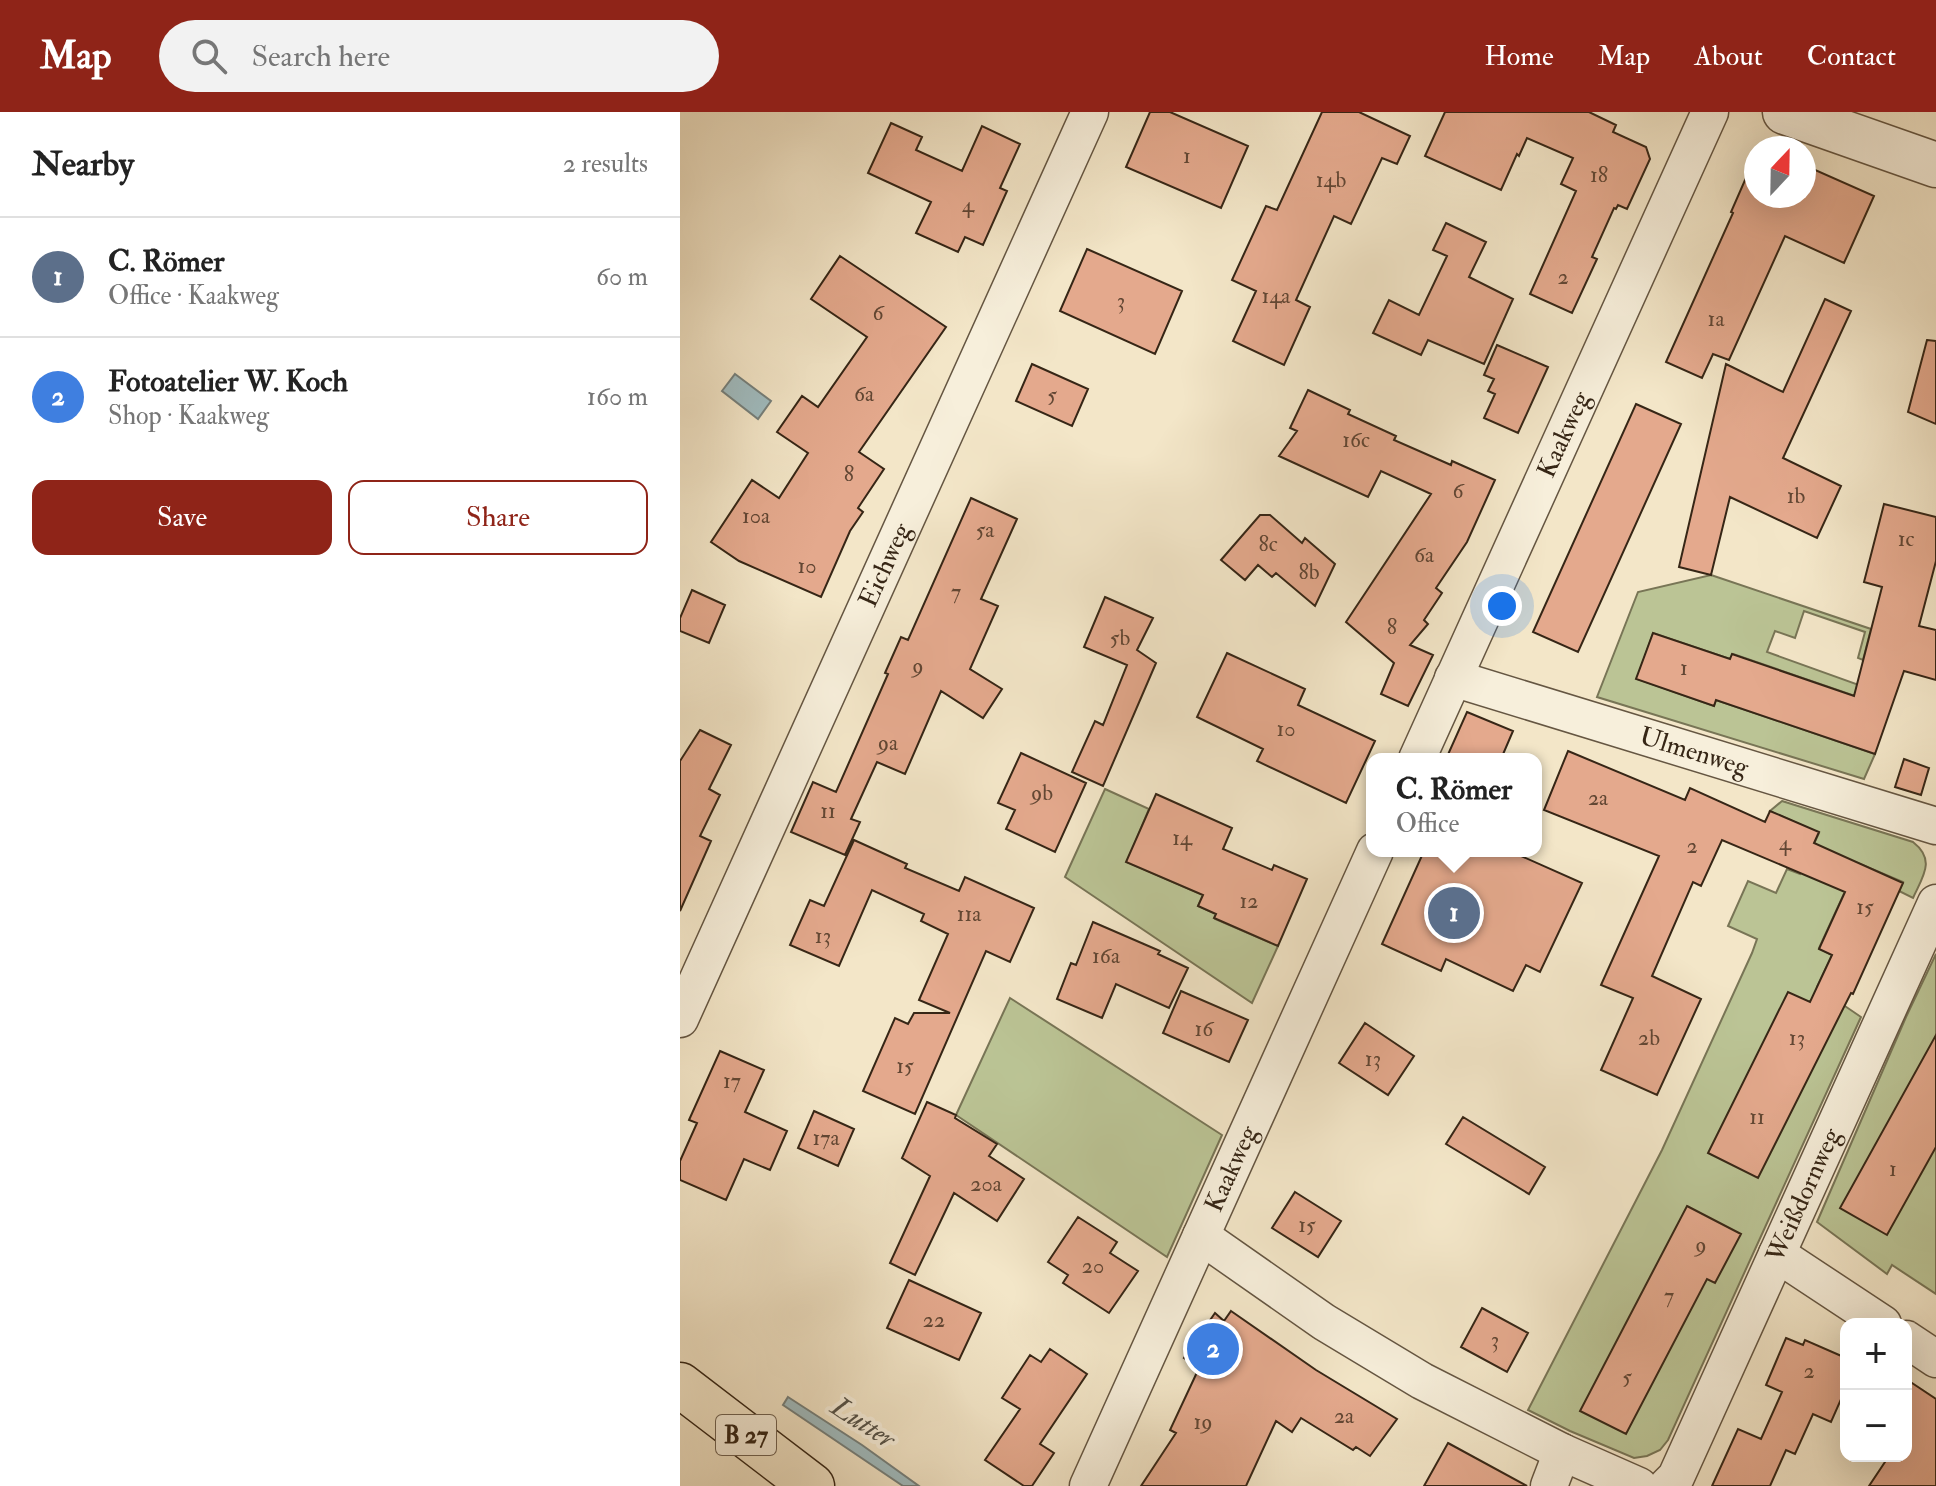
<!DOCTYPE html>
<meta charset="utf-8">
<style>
body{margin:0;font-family:"IM FELL Double Pica",serif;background:#f2f2f2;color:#222}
.controls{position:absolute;right:24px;bottom:24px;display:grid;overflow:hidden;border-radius:16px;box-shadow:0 8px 32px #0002}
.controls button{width:72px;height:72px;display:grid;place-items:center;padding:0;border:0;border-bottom:2px solid #e0e0e0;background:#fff;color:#222;font:40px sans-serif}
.compass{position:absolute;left:1064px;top:24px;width:72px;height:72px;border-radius:50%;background:#fff;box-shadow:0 8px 32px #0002;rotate:22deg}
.you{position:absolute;left:822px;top:494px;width:28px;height:28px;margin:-20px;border:6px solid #fff;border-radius:50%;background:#1a73e8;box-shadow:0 0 0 12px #1a73e833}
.badge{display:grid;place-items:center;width:52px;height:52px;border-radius:50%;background:#8f2418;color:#fff;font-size:26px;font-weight:700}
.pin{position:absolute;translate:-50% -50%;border:4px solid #fff;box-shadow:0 2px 8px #0006}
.popup{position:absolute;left:686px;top:641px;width:176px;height:104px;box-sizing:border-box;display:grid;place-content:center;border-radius:16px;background:#fff;filter:drop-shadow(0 2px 6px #0005);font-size:26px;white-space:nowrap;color:#767676}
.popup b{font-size:30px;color:#222}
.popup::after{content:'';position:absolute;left:50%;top:100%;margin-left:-16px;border:16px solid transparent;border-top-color:#fff}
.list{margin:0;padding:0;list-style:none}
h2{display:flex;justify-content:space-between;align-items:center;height:104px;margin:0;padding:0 32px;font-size:34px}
h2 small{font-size:26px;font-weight:400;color:#767676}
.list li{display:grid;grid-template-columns:52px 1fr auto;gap:24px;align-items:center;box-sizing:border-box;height:120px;padding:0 32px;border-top:2px solid #e0e0e0}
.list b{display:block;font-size:30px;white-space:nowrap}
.list p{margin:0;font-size:26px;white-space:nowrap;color:#767676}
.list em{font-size:26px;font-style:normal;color:#767676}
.actions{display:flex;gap:16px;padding:24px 32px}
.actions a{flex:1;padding:18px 0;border:2px solid #8f2418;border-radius:16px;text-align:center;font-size:28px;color:#8f2418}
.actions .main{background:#8f2418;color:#fff}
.icon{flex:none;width:44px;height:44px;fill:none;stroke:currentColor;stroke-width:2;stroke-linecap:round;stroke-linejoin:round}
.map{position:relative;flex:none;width:1256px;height:1374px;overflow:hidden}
header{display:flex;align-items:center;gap:48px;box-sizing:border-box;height:112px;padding:0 40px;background:#8f2418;color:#fff}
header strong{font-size:38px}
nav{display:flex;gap:44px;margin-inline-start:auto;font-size:28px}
.search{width:560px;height:72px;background:#f2f2f2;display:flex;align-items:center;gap:20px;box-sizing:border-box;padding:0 28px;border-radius:44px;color:#767676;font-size:30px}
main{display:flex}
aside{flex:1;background:#fff}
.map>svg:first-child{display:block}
.green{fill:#bbc495;stroke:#787556;stroke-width:2}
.water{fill:#a1bdc1;stroke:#76817d;stroke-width:2}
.building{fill:#e4a98d;stroke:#362616;stroke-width:2}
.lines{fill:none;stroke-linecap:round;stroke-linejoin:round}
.minor-casing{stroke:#655642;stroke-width:39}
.tertiary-casing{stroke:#655642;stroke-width:47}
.primary-casing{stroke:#362616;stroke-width:47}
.minor{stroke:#f7efdb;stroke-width:36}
.tertiary{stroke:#f7efdb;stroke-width:44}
.primary{stroke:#f3e6c8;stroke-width:44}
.labels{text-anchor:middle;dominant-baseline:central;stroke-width:8;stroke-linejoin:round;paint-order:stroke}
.number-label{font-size:22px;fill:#624734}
.shield{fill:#f7efdb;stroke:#706251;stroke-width:2}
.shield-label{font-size:24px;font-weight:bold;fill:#362616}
.street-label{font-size:26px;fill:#362616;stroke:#f7efdb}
.water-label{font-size:28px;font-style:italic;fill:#565349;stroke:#f7efdb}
</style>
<header>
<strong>Map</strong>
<div class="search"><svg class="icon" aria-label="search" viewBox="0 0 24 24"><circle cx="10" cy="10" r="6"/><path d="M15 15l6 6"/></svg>Search here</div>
<nav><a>Home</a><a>Map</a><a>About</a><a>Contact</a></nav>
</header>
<main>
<aside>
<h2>Nearby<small>2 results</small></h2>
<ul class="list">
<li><span class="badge" style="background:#5c6f8a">1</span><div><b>C. Römer</b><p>Office · Kaakweg</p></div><em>60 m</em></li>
<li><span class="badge" style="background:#3f7fe0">2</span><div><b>Fotoatelier W. Koch</b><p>Shop · Kaakweg</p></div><em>160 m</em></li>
</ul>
<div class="actions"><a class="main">Save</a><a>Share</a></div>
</aside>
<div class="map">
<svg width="1256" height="1374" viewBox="0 0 1256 1374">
<rect width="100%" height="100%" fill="#f3e6c8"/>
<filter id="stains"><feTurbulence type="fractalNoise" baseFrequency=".0025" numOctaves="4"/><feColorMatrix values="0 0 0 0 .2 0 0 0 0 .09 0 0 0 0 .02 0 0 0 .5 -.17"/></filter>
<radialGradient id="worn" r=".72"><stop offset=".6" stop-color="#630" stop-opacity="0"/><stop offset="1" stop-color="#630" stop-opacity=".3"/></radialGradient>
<path class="green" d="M1031 463 1191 517 1183 548 1178 546 1185 520 1124 499 1115 526 1095 519 1087 540 1179 573 1175 584 1053 542 1050 547 973 521 957 567 1034 594 1036 588 1195 642 1184 667 917 585 958 480Z
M425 677 469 697 447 750 523 783 518 794 536 802 535 807 598 834 572 891 385 765Z
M1102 689 1233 730C1256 748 1243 764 1233 786L1219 779 1223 770 1178 751 1139 836 1152 843 1137 875 1181 905 988 1328 980 1338 967 1344 954 1346 890 1319 848 1298 982 1038 1072 841 1077 827 1048 814 1068 769 1096 781 1107 757 1120 762 1139 721 1090 699Z
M1256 842V1182L1212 1153 1207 1162 1137 1110 1226 905Z
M330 886 542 1023 487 1145 276 1003Z"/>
<path class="water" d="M55 262 91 289 78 307 42 279Z
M108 1285 182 1333 239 1374H223L103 1293Z"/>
<path class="building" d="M470 0H490L568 34 541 96 446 55Z
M642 0H679L730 24 717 52 702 46 671 112 654 104 616 188 630 195 604 253 553 229 576 179 552 168 586 94 597 98Z
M765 0H909L936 13 933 20 966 35 970 47 947 97 938 93 936 97 934 96 912 145 917 147 892 201 850 182 896 79 881 72 893 46 847 26 839 44 837 42 821 78 745 44Z
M211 11 242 25 236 38 282 59 302 14 340 32 320 76 327 79 303 133 285 125 278 140 236 121 251 90 188 61Z
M1076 43V84H1124V53L1194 84 1164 151 1105 124 1049 248 1033 242 1022 266 986 250 1053 101 1051 100Z
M766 111 806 130 789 165 833 187 804 252 748 228 741 243 693 221 709 188 739 203 767 144 753 138Z
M407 137 502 179 475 242 380 199Z
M160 144 266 215 179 340 204 357 178 396 183 400 170 419 141 485 59 449 31 430 72 368 99 386 128 341 97 320 122 284 138 295 187 225 131 187Z
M1145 187 1171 199 1103 346 1161 374 1137 426 1050 385 1031 463 999 455 1046 252 1103 280Z
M1247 228 1256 229V312L1228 300Z
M817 233 868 255 838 321 804 306 815 282 808 279 814 267 804 263Z
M352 252 408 277 392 314 336 289Z
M628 278 670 298 668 302 716 324 714 328 771 353 772 349 815 368 787 430 756 476 762 481 744 508 748 512 730 533 753 543 728 594 701 582 714 551 666 510 751 382 701 359 688 385 599 344 617 319 610 316Z
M956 292 1001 312 898 540 853 520Z
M291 386 337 407 301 487 318 494 290 557 322 577 303 606 261 579 225 662 197 650 171 707 180 710 165 743 111 720 133 670 156 680 208 562 205 561 221 525 228 528Z
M1204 392 1256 405V449L1239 514 1256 518V568L1224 559 1195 642 1036 588 1034 594 956 567 973 521 1050 547 1052 542 1174 584 1202 475 1184 470Z
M580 403H590L622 431 625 426 655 452 635 494 596 461 592 465 578 453 565 468 541 448Z
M12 478 45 493 29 531 0 519V506Z
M425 485 473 506 457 538 476 551 423 674 392 660 415 609 423 613 447 553 404 535Z
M547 541 625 577 618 593 695 629 666 691 577 649 583 637 517 605Z
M787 600 833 619 821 647H766Z
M20 618 51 633 29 677 40 683 20 724 31 729 0 799V649Z
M888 639 1005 688 1010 676 1085 710 1090 699 1139 720 1134 731 1223 771 1173 882 1171 881 1078 1066 1028 1041 1108 880 1130 890 1152 843 1139 837 1165 780 1042 728 1021 774 1013 770 972 864 1021 887 977 983 921 958 953 886 921 873 979 744 864 698Z
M341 641 406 671 375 740 326 717 335 698 318 691Z
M1224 647 1249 656 1241 683 1215 675Z
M476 682 552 716 543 737 592 758 594 753 627 767 598 834 534 806 536 802 518 794 523 783 446 750Z
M174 728 227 752 225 756 279 779 285 765 354 796 330 850 306 839 235 1002 183 979 215 906 228 912 234 901H270L239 888 268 822 241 809 244 802 192 778 159 854 110 833 130 788 144 794Z
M744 739H830L902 771 860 860 846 853 833 879 766 847 761 859 702 832Z
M413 810 480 839 478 842 508 856 489 896 436 872 422 906 377 887 391 851 396 853Z
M501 879 568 908 549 950 483 921Z
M685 911 734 944 708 983 659 951Z
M1256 923V1035L1207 1123 1160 1096Z
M40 939 84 958 65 1000 107 1019 90 1058 64 1047 46 1088 0 1068V1049L17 1011 9 1008Z
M247 990 276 1003 275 1006 317 1032 309 1044 344 1067 317 1109 274 1081 235 1163 210 1151 250 1064 222 1046Z
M134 999 174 1017 158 1054 118 1036Z
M783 1005 865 1055 849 1082 766 1032Z
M615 1080 661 1109 638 1145 592 1116Z
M1007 1094 1061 1122 1035 1171 1027 1167 946 1322 900 1299Z
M398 1105 437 1130 430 1141 458 1159 429 1201 383 1171 388 1163 368 1150Z
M229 1168 301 1201 279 1248 207 1216Z
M802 1196 848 1221 827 1260 781 1235Z
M551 1199 636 1258 717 1307 690 1344 676 1335 673 1338 621 1306 612 1320 596 1309 566 1374H461L496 1321 490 1318 519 1256 504 1246 535 1201 544 1209Z
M1106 1226 1123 1233 1125 1228 1166 1246V1276L1151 1310 1133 1302 1115 1342 1106 1338 1090 1374H1032L1058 1317 1081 1327 1102 1280 1086 1273Z
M370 1237 407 1262 360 1332 374 1341 352 1374H344L305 1348 340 1297 322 1286 350 1243 361 1250Z
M1226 1267 1256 1287V1374H1189L1209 1344H1226Z
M768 1331 847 1374H744Z"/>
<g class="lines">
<defs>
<g id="minor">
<path id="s1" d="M773 566 1256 714"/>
<path id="s2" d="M737 647 1030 0"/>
<path id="s3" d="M0 907 410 0"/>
<path d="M521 1124 644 1210 742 1269 882 1340 959 1374"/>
<path d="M1097 1142 1203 1212"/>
<path d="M1226 1227 1256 1247"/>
<path id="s4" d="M408 1374 695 739"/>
<path d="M869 1374 882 1340"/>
<path id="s5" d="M987 1374 996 1365 1256 791"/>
</g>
<path id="tertiary" d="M1105 0 1256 53"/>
<path id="primary" d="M0 1273 132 1374"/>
</defs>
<use href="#minor" class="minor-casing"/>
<use href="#tertiary" class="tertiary-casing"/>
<use href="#primary" class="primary-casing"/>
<use href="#minor" class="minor"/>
<use href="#tertiary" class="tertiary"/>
<use href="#primary" class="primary"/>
</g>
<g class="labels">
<g class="number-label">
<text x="507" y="44">1</text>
<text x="919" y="63">18</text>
<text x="651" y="68">14b</text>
<text x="288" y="93">4</text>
<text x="883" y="165">2</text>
<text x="596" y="184">14a</text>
<text x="441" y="189">3</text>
<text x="198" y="201">6</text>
<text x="1036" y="207">1a</text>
<text x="184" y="282">6a</text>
<text x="372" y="283">5</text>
<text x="676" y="328">16c</text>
<text x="169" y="362">8</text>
<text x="778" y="379">6</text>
<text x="1116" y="384">1b</text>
<text x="76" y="404">10a</text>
<text x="305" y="418">5a</text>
<text x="1226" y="427">1c</text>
<text x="588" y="432">8c</text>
<text x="744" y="443">6a</text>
<text x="127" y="454">10</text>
<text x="629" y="460">8b</text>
<text x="276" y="480">7</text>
<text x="712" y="515">8</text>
<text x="440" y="526">5b</text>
<text x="238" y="554">9</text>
<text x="1004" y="556">1</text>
<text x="606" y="617">10</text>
<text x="208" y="631">9a</text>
<text x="362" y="681">9b</text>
<text x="918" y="686">2a</text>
<text x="148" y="699">11</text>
<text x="502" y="726">14</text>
<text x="1105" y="731">4</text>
<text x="1012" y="734">2</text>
<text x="569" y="789">12</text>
<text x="1185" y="795">15</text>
<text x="289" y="802">11a</text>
<text x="143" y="824">13</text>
<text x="426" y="844">16a</text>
<text x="524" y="917">16</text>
<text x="969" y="926">2b</text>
<text x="1117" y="926">13</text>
<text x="693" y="947">13</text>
<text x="225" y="954">15</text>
<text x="52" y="969">17</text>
<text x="1077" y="1005">11</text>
<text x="146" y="1026">17a</text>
<text x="1213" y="1057">1</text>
<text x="306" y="1072">20a</text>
<text x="627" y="1113">15</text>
<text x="1021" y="1133">9</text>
<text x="413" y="1154">20</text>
<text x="989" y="1184">7</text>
<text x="254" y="1208">22</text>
<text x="815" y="1228">3</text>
<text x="1129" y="1259">2</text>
<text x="947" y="1265">5</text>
<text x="664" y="1304">2a</text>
<text x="523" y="1310">19</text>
</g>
<rect class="shield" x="36" y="1303" width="60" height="40" rx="6"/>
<g class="shield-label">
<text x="66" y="1323">B 27</text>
</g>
<g class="street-label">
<text stroke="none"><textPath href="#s2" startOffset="356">Kaakweg</textPath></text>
<text stroke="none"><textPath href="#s3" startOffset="498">Eichweg</textPath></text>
<text stroke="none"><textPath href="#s1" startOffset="252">Ulmenweg</textPath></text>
<text stroke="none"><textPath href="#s4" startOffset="348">Kaakweg</textPath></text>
<text stroke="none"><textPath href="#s5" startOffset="322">Weißdornweg</textPath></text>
</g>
<g class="water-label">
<text transform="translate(183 1311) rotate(33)">Lutter</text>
</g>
</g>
<rect width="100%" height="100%" filter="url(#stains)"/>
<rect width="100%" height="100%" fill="url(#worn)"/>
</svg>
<div class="controls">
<button>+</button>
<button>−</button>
</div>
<svg class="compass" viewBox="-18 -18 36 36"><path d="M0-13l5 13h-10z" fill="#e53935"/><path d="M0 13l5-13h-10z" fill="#767676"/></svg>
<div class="you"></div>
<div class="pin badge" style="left:774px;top:801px;background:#5c6f8a">1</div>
<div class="popup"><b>C. Römer</b>Office</div>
<div class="pin badge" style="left:533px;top:1237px;background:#3f7fe0">2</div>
</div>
</main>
